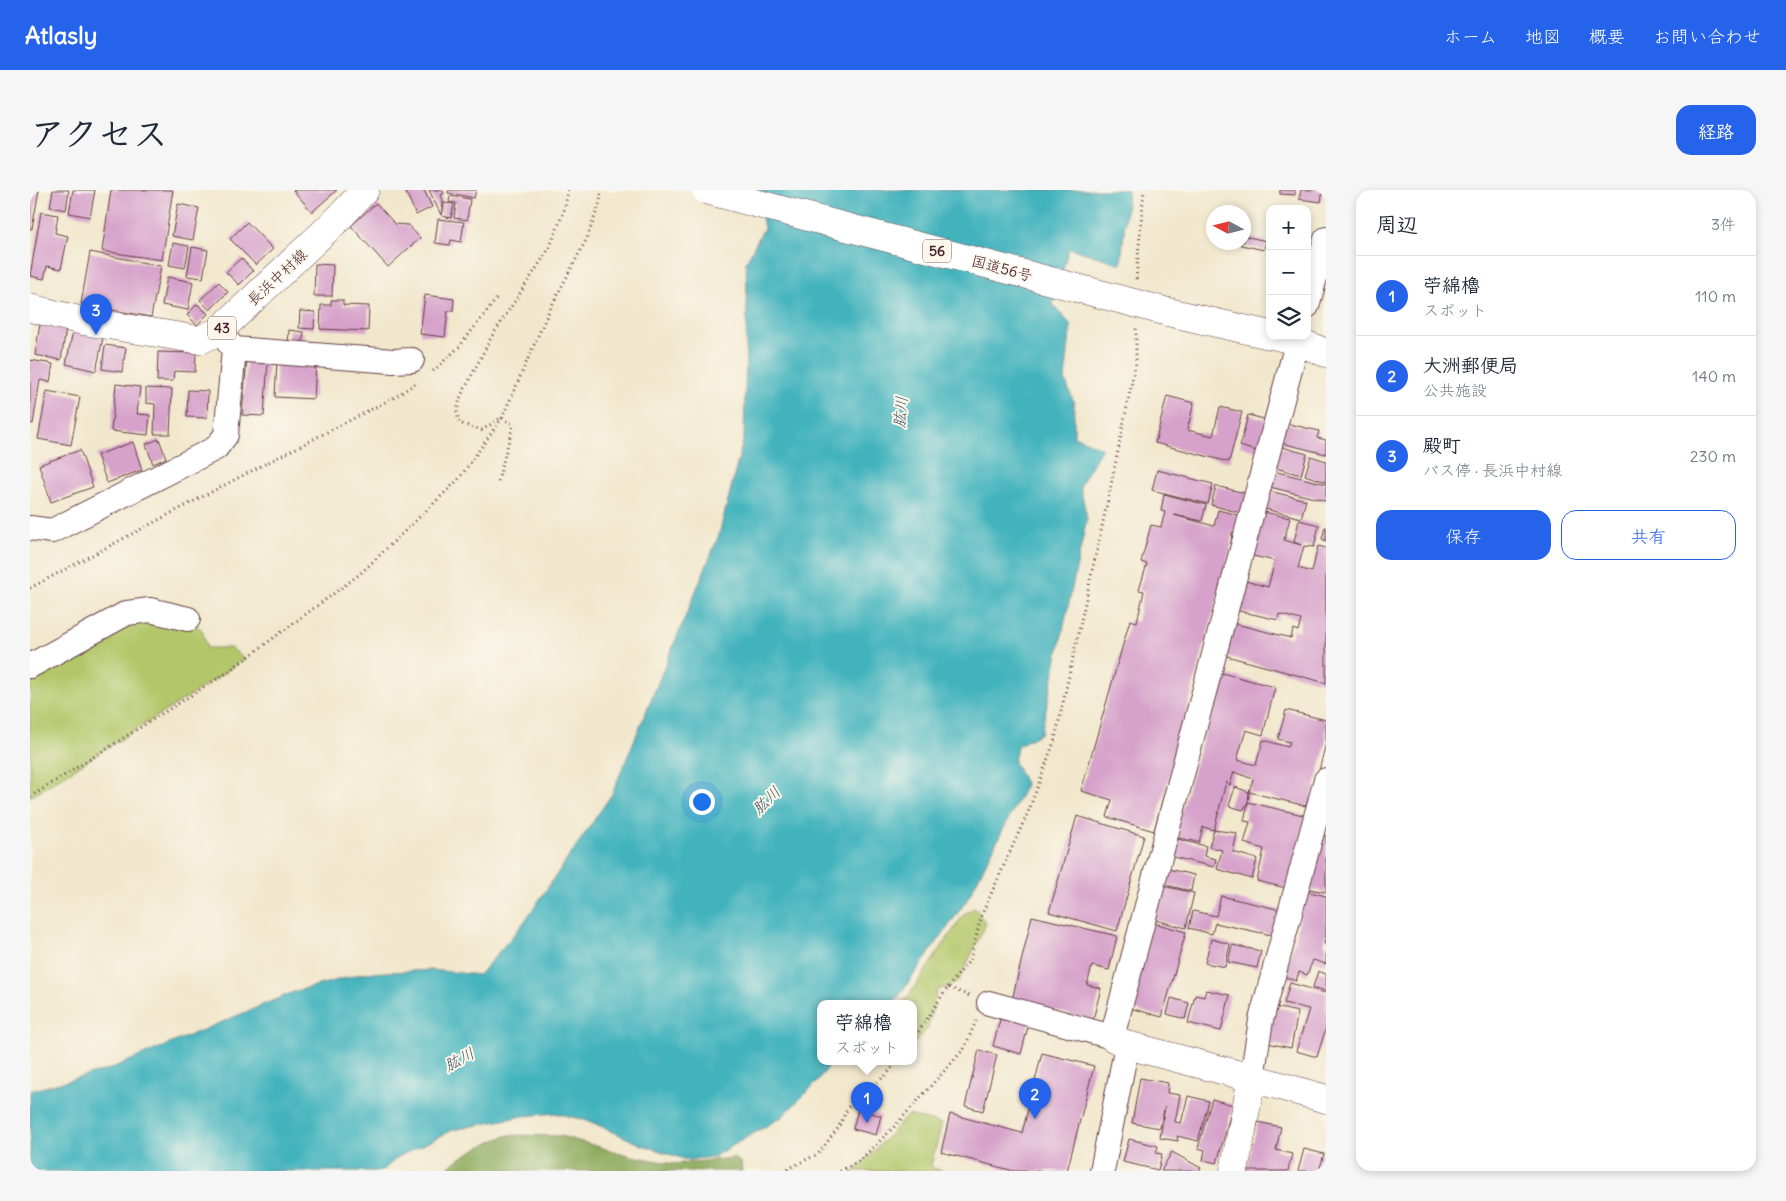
<!DOCTYPE html>
<html lang="ja">
<meta charset="utf-8">
<style>
body{margin:0;font-family:Delius,"Klee One",sans-serif;background:#f6f6f7;color:#1f2937}
.controls{position:absolute;right:15px;top:15px;display:grid;overflow:hidden;border-radius:10px;box-shadow:0 2px 8px #0003}
.controls button{width:45px;height:45px;display:grid;place-items:center;padding:0;border:0;border-bottom:1px solid #e0e1e3;background:#fff;color:#1f2937;font:25px sans-serif}
.compass{position:absolute;left:1176px;top:15px;width:45px;height:45px;border-radius:50%;background:#fff;box-shadow:0 2px 8px #0003;rotate:277deg}
.you{position:absolute;left:671px;top:611px;width:18px;height:18px;margin:-12px;border:4px solid #fff;border-radius:50%;background:#1a73e8;box-shadow:0 0 0 8px #1a73e833}
.badge{display:grid;place-items:center;width:32px;height:32px;border-radius:50%;background:#2563eb;color:#fff;font-size:16px;font-weight:700}
.pin{position:absolute;translate:-50% -41px;filter:drop-shadow(0 1px 2px #0008)}
.pin::after{content:'';position:absolute;top:26px;width:18px;height:15px;background:inherit;clip-path:polygon(0 0,100% 0,50% 100%)}
.popup{position:absolute;left:787px;top:810px;width:100px;height:65px;box-sizing:border-box;display:grid;place-content:center;border-radius:10px;background:#fff;filter:drop-shadow(0 1px 4px #0005);font-size:16px;white-space:nowrap;color:#747a83}
.popup b{font-size:19px;color:#1f2937}
.popup::after{content:'';position:absolute;left:50%;top:100%;margin-left:-10px;border:10px solid transparent;border-top-color:#fff}
.list{margin:0;padding:0;list-style:none}
h2{display:flex;justify-content:space-between;align-items:center;height:65px;margin:0;padding:0 20px;font-size:21px}
h2 small{font-size:16px;font-weight:400;color:#747a83}
.list li{display:grid;grid-template-columns:32px 1fr auto;gap:15px;align-items:center;box-sizing:border-box;height:80px;padding:0 20px;border-top:1px solid #e0e1e3}
.list b{display:block;font-size:19px;white-space:nowrap}
.list p{margin:0;font-size:16px;white-space:nowrap;color:#747a83}
.list em{font-size:16px;font-style:normal;color:#747a83}
.actions{display:flex;gap:10px;padding:15px 20px}
.actions a{flex:1;padding:11px 0;border:1px solid #2563eb;border-radius:15px;text-align:center;font-size:18px;color:#2563eb}
.actions .main{background:#2563eb;color:#fff}
.icon{flex:none;width:28px;height:28px;fill:none;stroke:currentColor;stroke-width:2;stroke-linecap:round;stroke-linejoin:round}
.map{position:relative;flex:none;width:1296px;height:981px;overflow:hidden;border-radius:15px}
header{display:flex;align-items:center;gap:30px;box-sizing:border-box;height:70px;padding:0 25px;background:#2563eb;color:#fff}
header strong{font-size:24px}
nav{display:flex;gap:28px;margin-inline-start:auto;font-size:18px}
.intro{display:flex;align-items:center;justify-content:space-between;box-sizing:border-box;height:120px;padding:0 30px}
h1{margin:0;font-size:35px}
.button{padding:12px 22px;border-radius:15px;background:#2563eb;color:#fff;font-size:18px;font-weight:700}
main{display:flex;gap:30px;padding:0 30px}
aside{flex:1;background:#fff;border-radius:15px;box-shadow:0 2px 8px #0003}
.map>svg:first-child{display:block}
.green{fill:#b3c76b;stroke:#7e734b}
.forest{fill:#8eac5f;stroke:#6c6645}
.water{fill:#43b3bd;stroke:#466974}
.building{fill:#d6a1ca}
.lines{fill:none;stroke-linecap:round;stroke-linejoin:round}
.minor-casing{stroke:#633d43;stroke-width:26}
.tertiary-casing{stroke:#633d43;stroke-width:29}
.secondary-casing{stroke:#633d43;stroke-width:29}
.primary-casing{stroke:#633d43;stroke-width:29}
.trunk-casing{stroke:#633d43;stroke-width:29}
.path{stroke:#633d43;stroke-width:3;stroke-dasharray:1 4;stroke-linecap:butt}
.minor{stroke:#fff;stroke-width:24}
.tertiary{stroke:#fff;stroke-width:28}
.secondary{stroke:#fff;stroke-width:28}
.primary{stroke:#fff;stroke-width:28}
.trunk{stroke:#fff;stroke-width:28}
.trunk-bridge-casing{stroke:#633d43;stroke-width:29;stroke-linecap:butt}
.trunk-bridge{stroke:#fff;stroke-width:28}
.labels{text-anchor:middle;dominant-baseline:central;stroke-width:4;stroke-linejoin:round;paint-order:stroke}
.shield{fill:#fbf7ec;stroke:#7f6065;stroke-width:1}
.shield-label{font-size:14px;font-weight:bold;fill:#4a1f2b}
.street-label{font-size:15px;fill:#4a1f2b;stroke:#fbf7ec}
.water-label{font-size:16px;font-style:italic;fill:#475a65;stroke:#fbf7ec}
</style>
<header>
<strong>Atlasly</strong>
<nav><a>ホーム</a><a>地図</a><a>概要</a><a>お問い合わせ</a></nav>
</header>
<div class="intro"><h1>アクセス</h1><a class="button">経路</a></div>
<main>
<div class="map">
<svg width="1296" height="981" viewBox="0 0 1296 981">
<rect width="100%" height="100%" fill="#fbf7ec"/>
<filter id="ink" filterUnits="userSpaceOnUse"><feTurbulence type="fractalNoise" baseFrequency=".02" numOctaves="2"/><feDisplacementMap in="SourceGraphic" scale="10" xChannelSelector="R" yChannelSelector="G"/><feConvolveMatrix kernelMatrix="1 2 1 2 8 2 1 2 1" color-interpolation-filters="sRGB"/></filter>
<filter id="wash" filterUnits="userSpaceOnUse"><feTurbulence type="fractalNoise" baseFrequency=".0096" numOctaves="4" result="noise"/><feDisplacementMap in="SourceGraphic" scale="20" xChannelSelector="R" yChannelSelector="G"/><feGaussianBlur stdDeviation="1.12" result="paint"/><feColorMatrix in="noise" values="0 0 0 0 0 0 0 0 0 0 0 0 0 0 0 0 0 1.4 0 .05"/><feComposite in="paint" operator="in"/></filter>
<g filter="url(#wash)">
<rect width="100%" height="100%" fill="#f1e7cc"/>
<path class="green" d="M94 425 158 429 172 440 177 458H201L215 469 164 503 0 607V476Z
M945 717 956 734 929 790 918 797 907 800 898 838 883 855V814H873L934 724Z
M878 925 912 934 901 975 903 978 913 981H825Z"/>
<path class="forest" d="M479 945 531 946 601 966 644 974 704 968 711 973 712 981H414C435 963 453 954 479 945Z"/>
<path class="water" d="M727 0H1098L1091 74 1039 58 1023 114 1041 135 1035 189 1044 213V246L1072 258 1050 296 1057 328 1011 543 987 556 984 572 996 595 937 710 863 814H791V872H802L787 892 752 927 683 967 657 970 612 955 559 931 525 923 493 926 423 940 368 967 352 981H0V901L77 880 266 801 335 783 403 780 449 785 492 735 582 604 689 345 714 247 717 113 716 72 734 38Z"/>
<g id="blocks">
<path class="building" d="M0 0H9L2 39H0Z
M23 0H39L36 20 20 17Z
M43 0H65L60 27 39 23Z
M81 0H143L132 70 72 61Z
M263 0H307L282 22Z
M375 0H394L402 17 386 25Z
M399 0H412L414 4 411 5 413 11 411 25Z
M419 0H446L444 8 418 3Z
M1250 0H1265V5L1250 4Z
M1271 0H1293L1291 12 1269 9Z
M420 6 440 9 437 30 424 28 426 13 419 12Z
M346 13 365 34 378 35 390 48 358 77 321 36Z
M414 13 424 14 421 28 412 26Z
M148 14 169 18 163 50 142 46Z
M11 22 28 25 25 43 38 46 31 79 17 76 14 89 0 86Z
M408 29 434 32 431 52 421 50 420 55 405 53Z
M217 32 243 59 226 75 200 49Z
M1214 46 1236 51 1234 60 1211 55V52H1214Z
M143 53 159 56 155 78 139 75Z
M162 57 178 60 173 88 157 86Z
M60 62 131 76 121 127 51 114Z
M211 68 223 81 209 95 196 82Z
M285 74 303 75 302 106H284Z
M137 87 163 92 158 120 132 115Z
M189 92 198 102 180 120 170 110Z
M395 105 424 109 423 121H418L415 147 390 144Z
M301 110H313V115L339 116 338 141 290 139 291 115H301Z
M167 114 178 124 167 135 157 125Z
M270 121 285 122 284 139 269 138Z
M10 134 36 139 31 170 5 165Z
M259 140 274 142 272 155 258 154Z
M43 141 73 148 66 181 36 174Z
M75 155 96 158 92 182 72 179Z
M128 162 166 163 165 182 144 181 143 191H127Z
M217 169 238 171 234 226 212 225Z
M0 170 23 174 20 192 10 190 3 234 0 233Z
M247 170 286 171 284 209 245 207Z
M86 194 110 197 107 224 120 225 118 245 81 241Z
M116 198 142 199 140 244H124L125 214 116 213Z
M158 200 178 201 177 228 157 227Z
M17 201 50 207 41 255 8 249Z
M1137 206 1164 213 1157 240 1183 246 1190 217 1212 222 1199 272 1125 253Z
M1218 225 1238 230 1229 262 1210 256Z
M1255 233 1289 241 1287 248 1296 250V264L1251 253Z
M129 249 136 268 123 274 116 254Z
M103 252 112 280 77 293 67 265Z
M1248 256 1277 264 1271 285 1242 277Z
M50 260 63 297 21 312 9 275Z
M1281 266 1296 271V292L1275 285Z
M1127 280 1183 294 1178 314 1122 300Z
M1243 281 1296 294V311L1240 297Z
M1186 296 1219 304 1214 324 1181 315Z
M1239 301 1276 310 1271 328 1235 319Z
M1134 304 1176 315 1172 331 1144 325 1184 336 1188 320 1212 326 1208 343 1202 342 1201 357 1124 641 1077 627 1082 610 1051 601 1100 430 1107 432 1114 401 1109 400 1117 374 1111 372 1121 335 1131 337 1135 322 1131 321Z
M1230 321 1260 328 1254 350 1271 355 1264 352 1269 330 1289 335 1284 357 1274 356 1268 378 1282 382 1288 356 1296 358V493L1193 465 1202 433 1261 448 1263 439 1268 441 1271 430 1249 424 1248 430 1205 420 1212 390 1238 397 1245 371 1219 365Z
M1295 337H1296V351L1292 349Z
M1188 482 1245 497 1233 545 1216 540 1207 570 1226 575 1233 550 1258 557 1260 552 1248 549 1256 520 1296 530V553L1280 617 1219 602 1223 589 1204 582 1200 595 1196 592 1184 640 1207 643 1203 662 1227 669 1222 689 1187 679 1192 660 1179 657 1184 640 1173 637 1169 652 1144 647 1186 504H1182Z
M1205 597 1219 602 1218 612 1213 620 1199 616Z
M1218 612 1277 626 1256 698 1227 691 1234 659 1214 653 1220 632 1214 631Z
M1047 626 1114 646 1087 741 1019 722Z
M1291 644 1296 646V702L1278 699Z
M1143 648 1176 656 1174 666 1186 669 1184 677 1139 666Z
M1134 678 1164 685 1161 701 1131 694Z
M1129 695 1164 703 1156 738 1121 729Z
M1275 701 1296 706V743L1294 754H1296V774L1283 770 1277 785 1269 782 1266 791 1253 786 1266 747Z
M1191 706 1251 720 1246 746 1185 733 1182 744 1159 738 1163 721 1186 726Z
M1002 726 1087 746 1079 780 1062 776 1057 795 1071 798 1063 830 982 810Z
M1120 732 1156 742 1132 827 1096 817Z
M1181 749 1200 754 1195 777 1175 773Z
M1202 755 1231 761 1227 778 1198 772Z
M1288 781 1296 784V801L1283 797Z
M1260 793 1296 803V838L1287 867 1266 861 1279 819 1254 813Z
M1176 800 1200 805 1191 841 1158 833 1165 805 1174 807Z
M1141 808 1159 813 1155 829 1137 824Z
M1245 817 1268 822 1261 858 1237 853Z
M972 822 1000 829 991 864 963 856Z
M949 860 967 865 953 921 935 916Z
M1012 863 1064 876 1037 981H984L911 962 920 924 992 943Z
M1110 888 1138 893 1137 903 1150 905 1145 932 1151 933 1158 906 1179 911 1168 951 1147 946 1148 951 1130 948 1135 916 1130 938 1102 933Z
M1182 909 1203 915 1187 973 1173 970 1175 960 1168 958Z
M828 919 851 926 846 945 823 939Z
M1228 932 1251 937 1246 960 1262 964 1258 981H1216Z
M1099 949 1128 956 1126 963 1132 964 1128 980 1093 972Z
M1274 959 1294 964 1289 981H1268Z
M1142 962 1171 978 1169 981H1131Z"/>
</g>
</g>
<g filter="url(#ink)">
<use href="#blocks" fill-opacity="0" stroke="#633d43" stroke-width="1"/>
<g class="lines">
<defs>
<path id="minor" d="M1277 116 1296 49
M204 159 363 171 382 170
M0 338 22 341 186 258 196 245 204 159 189 141
M0 476 97 423 120 420 158 429
M959 813 1082 847 1269 146
M1222 888 1231 830 1296 590
M1072 981 1097 855"/>
<path id="tertiary" d="M1082 847 1097 855 1222 888"/>
<path id="secondary" d="M1204 981 1222 888 1296 909"/>
<path id="primary" d="M0 118 53 131 170 150 189 141 309 28 335 0"/>
<path id="trunk" d="M1138 122 1240 145
M1246 146 1267 151 1296 163"/>
</defs>
<use href="#minor" class="minor-casing"/>
<use href="#tertiary" class="tertiary-casing"/>
<use href="#secondary" class="secondary-casing"/>
<use href="#primary" class="primary-casing"/>
<use href="#trunk" class="trunk-casing"/>
<path class="path" d="M1106 89 1114 0
M403 181 429 157 468 107
M469 229 452 240 429 233 427 222 430 208 462 146 519 59 534 21 538 0
M468 291 483 235 472 228
M0 398 204 290 365 207 386 193
M0 607 195 484 330 384 428 290 472 228 518 123 557 48 569 15 572 0
M918 797 940 770 952 724 999 620 1025 549 1080 300 1106 172V138
M883 850 918 797 940 806
M753 981 788 964 808 938 824 905 839 898 855 886 867 872
M810 981 818 977
M818 981V977L829 971 863 938 934 859 946 831"/>
<use href="#minor" class="minor"/>
<use href="#tertiary" class="tertiary"/>
<use href="#secondary" class="secondary"/>
<use href="#primary" class="primary"/>
<use href="#trunk" class="trunk"/>
<defs>
<path id="trunk-bridge" d="M676 0 1138 122"/>
</defs>
<use href="#trunk-bridge" class="trunk-bridge-casing"/>
<use href="#trunk-bridge" class="trunk-bridge"/>
</g>
</g>
<g class="labels">
<g class="shield">
<rect x="893" y="49.5" width="28" height="23" rx="4"/>
<rect x="178" y="126.5" width="28" height="23" rx="4"/>
</g>
<g class="shield-label">
<text x="907" y="61">56</text>
<text x="192" y="138">43</text>
</g>
<g class="street-label">
<text transform="translate(972 78) rotate(15)">国道56号</text>
<text transform="translate(247 87) rotate(-43)">長浜中村線</text>
</g>
<g class="water-label">
<text transform="translate(870 222) rotate(-85)">肱川</text>
<text transform="translate(736 610) rotate(-44)">肱川</text>
<text transform="translate(429 869) rotate(-28)">肱川</text>
</g>
</g>
</svg>
<div class="controls">
<button>+</button>
<button>−</button>
<button><svg class="icon" aria-label="layers" viewBox="0 0 24 24"><path d="M12 4l9 5-9 5-9-5zM3 14l9 5 9-5"/></svg></button>
</div>
<svg class="compass" viewBox="-18 -18 36 36"><path d="M0-13l5 13h-10z" fill="#e53935"/><path d="M0 13l5-13h-10z" fill="#747a83"/></svg>
<div class="you"></div>
<div class="pin badge" style="left:837px;top:933px">1</div>
<div class="popup"><b>苧綿櫓</b>スポット</div>
<div class="pin badge" style="left:1005px;top:929px">2</div>
<div class="pin badge" style="left:66px;top:145px">3</div>
</div>
<aside>
<h2>周辺<small>3件</small></h2>
<ul class="list">
<li><span class="badge">1</span><div><b>苧綿櫓</b><p>スポット</p></div><em>110 m</em></li>
<li><span class="badge">2</span><div><b>大洲郵便局</b><p>公共施設</p></div><em>140 m</em></li>
<li><span class="badge">3</span><div><b>殿町</b><p>バス停 · 長浜中村線</p></div><em>230 m</em></li>
</ul>
<div class="actions"><a class="main">保存</a><a>共有</a></div>
</aside>
</main>
